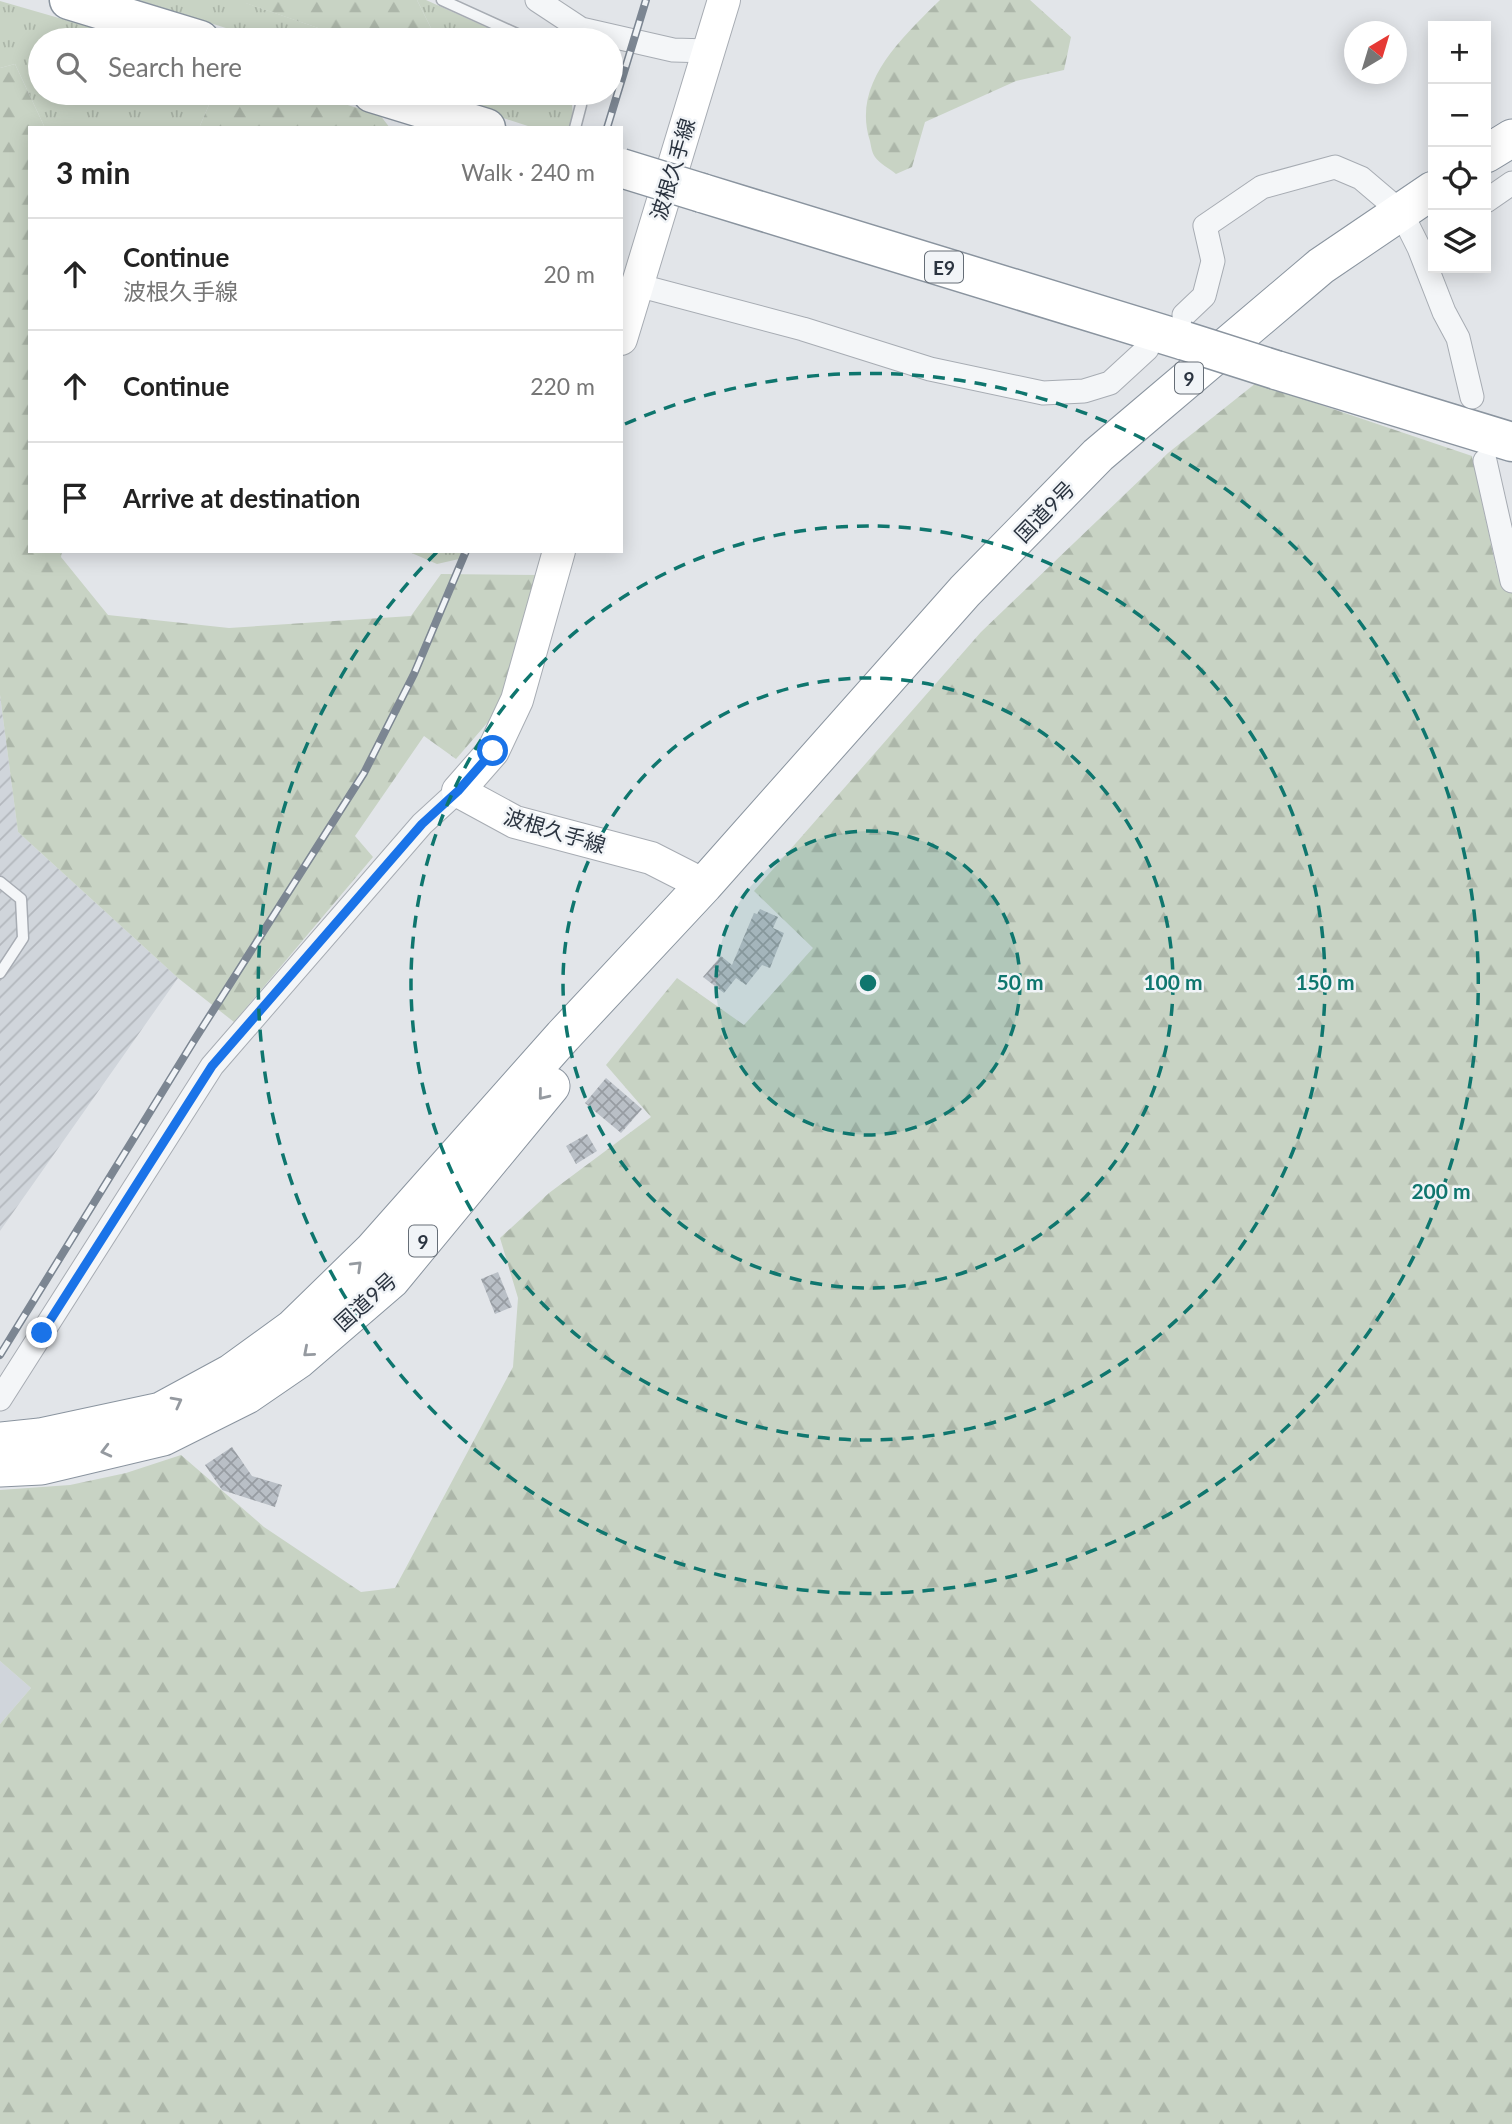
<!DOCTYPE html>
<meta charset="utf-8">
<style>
body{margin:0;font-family:Lato,"Noto Sans JP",sans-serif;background:#f6f6f6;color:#222}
.controls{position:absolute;right:21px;top:21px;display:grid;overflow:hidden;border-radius:0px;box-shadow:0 4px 18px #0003}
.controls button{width:63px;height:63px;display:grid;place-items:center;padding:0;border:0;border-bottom:2px solid #e0e0e0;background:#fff;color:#222;font:35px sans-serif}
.compass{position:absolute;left:1344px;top:21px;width:63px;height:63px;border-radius:50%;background:#fff;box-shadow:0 4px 18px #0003;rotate:38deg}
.stop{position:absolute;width:21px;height:21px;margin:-16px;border:5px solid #1a73e8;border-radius:50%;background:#fff}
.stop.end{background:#1a73e8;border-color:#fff;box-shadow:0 2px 7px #0008}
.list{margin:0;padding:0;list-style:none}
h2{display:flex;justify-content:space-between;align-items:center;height:91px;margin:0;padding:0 28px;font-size:30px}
h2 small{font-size:23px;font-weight:400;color:#767676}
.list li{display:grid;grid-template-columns:46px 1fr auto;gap:21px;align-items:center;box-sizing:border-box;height:112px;padding:0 28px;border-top:2px solid #e0e0e0}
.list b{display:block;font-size:26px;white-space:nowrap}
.list p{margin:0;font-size:23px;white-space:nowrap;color:#767676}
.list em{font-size:23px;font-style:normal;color:#767676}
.icon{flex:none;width:38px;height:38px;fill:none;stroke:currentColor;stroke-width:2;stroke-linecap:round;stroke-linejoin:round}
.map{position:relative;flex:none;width:1512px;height:2124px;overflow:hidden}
.search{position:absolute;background:#fff;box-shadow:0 4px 18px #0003;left:28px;top:28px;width:595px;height:77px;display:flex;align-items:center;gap:18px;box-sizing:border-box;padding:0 24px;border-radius:38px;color:#767676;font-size:26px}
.panel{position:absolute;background:#fff;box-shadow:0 4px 18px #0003;left:28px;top:126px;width:595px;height:427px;border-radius:0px}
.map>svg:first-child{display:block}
.built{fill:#d0d5db}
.industrial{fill:url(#industrial-furrows)}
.grass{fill:url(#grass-tufts)}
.forest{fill:url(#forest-firs)}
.building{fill:url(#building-cross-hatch)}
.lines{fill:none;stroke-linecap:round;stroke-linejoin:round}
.service-casing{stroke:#a7acb3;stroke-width:13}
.minor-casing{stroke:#a7acb3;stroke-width:25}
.secondary-casing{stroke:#a7acb3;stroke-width:34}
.trunk-casing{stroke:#8a949f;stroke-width:39}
.motorway-casing{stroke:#8a949f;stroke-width:41}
.service{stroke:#f4f6f8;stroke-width:10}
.minor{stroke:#f4f6f8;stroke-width:23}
.secondary{stroke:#fff;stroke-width:32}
.trunk{stroke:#fff;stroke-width:37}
.motorway{stroke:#fff;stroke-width:38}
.rail-casing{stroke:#7c8692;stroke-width:8}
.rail{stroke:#f1f4f7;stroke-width:5;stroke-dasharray:16;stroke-linecap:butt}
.motorway-bridge-casing{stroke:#8a949f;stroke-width:41;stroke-linecap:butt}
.motorway-bridge{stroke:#fff;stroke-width:38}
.oneway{stroke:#959aa0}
.route{stroke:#1a73e8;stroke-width:9}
.ring{fill:none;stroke:#0f766e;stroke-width:3.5;stroke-dasharray:12 9}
.labels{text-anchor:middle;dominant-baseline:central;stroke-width:5;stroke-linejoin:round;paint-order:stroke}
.shield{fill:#f1f4f7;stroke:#666e77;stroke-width:2}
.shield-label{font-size:19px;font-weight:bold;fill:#2b3440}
.street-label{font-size:21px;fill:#2b3440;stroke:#f1f4f7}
.centre{fill:#0f766e;stroke:#f1f4f7;stroke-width:3.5}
.ring-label{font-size:21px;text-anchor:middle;font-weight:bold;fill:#0f766e;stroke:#f1f4f7;stroke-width:5;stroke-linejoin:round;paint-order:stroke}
</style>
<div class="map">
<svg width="1512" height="2124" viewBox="0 0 1512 2124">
<defs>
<pattern id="industrial-furrows" width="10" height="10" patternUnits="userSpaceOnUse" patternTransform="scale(1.75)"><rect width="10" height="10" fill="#d0d5db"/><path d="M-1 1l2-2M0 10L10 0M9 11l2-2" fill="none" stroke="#b3b7bd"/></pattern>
<pattern id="grass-tufts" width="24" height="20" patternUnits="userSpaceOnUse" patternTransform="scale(1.75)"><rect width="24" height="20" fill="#c8d3c4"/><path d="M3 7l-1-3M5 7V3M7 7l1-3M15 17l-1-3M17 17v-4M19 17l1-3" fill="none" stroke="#acb6a9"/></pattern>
<pattern id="forest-firs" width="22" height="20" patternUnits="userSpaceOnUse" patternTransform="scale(1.75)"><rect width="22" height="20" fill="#c8d3c4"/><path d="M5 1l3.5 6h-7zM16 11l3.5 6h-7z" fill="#acb6a9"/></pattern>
<pattern id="building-cross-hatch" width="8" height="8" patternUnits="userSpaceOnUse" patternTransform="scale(1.75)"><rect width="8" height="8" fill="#b9bfc6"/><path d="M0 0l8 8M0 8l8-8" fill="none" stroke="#979ca2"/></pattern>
</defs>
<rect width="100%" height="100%" fill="#e2e5e9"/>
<path class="built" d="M0 1661 31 1688 0 1724Z"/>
<path class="industrial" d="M0 695 18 832 178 978 0 1231Z"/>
<path class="grass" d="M139 0H245L246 3 353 40H263Z
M417 0H426L515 40H437Z
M0 1 135 40H40V93H214L199 128H45L15 64 0 68Z
M426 93H571L573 116 569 128H534Z
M407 551H463L459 559 437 564Z"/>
<path class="forest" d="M245 0H417L437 40H353L245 3Z
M940 0H1030L1071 37 1064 70 1016 81 925 122 912 167 896 174C890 169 879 163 875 157 872 153 871 146 870 141 851 83 902 38 940 0Z
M15 64 45 128H30V551H62L61 557 108 615 229 628 411 616 441 574 541 575 521 659 488 722 456 759 424 736 355 836 373 857 234 1022 178 978 18 832 0 695V68Z
M214 93H309L380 115 390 128H199Z
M1256 383 1472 456 1497 572 1512 588V2124H0V1724L31 1688 0 1661V1490L70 1485 126 1473 181 1455 264 1527 361 1592 395 1588 513 1367 518 1298 500 1238 549 1193 651 1117 606 1065 677 978 744 1025 813 948 754 891 981 632 1168 453Z"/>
<path class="building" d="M760 909 778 917 773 928 784 933 770 968 762 965 746 985 736 978 724 993 703 977 721 956 732 965 754 913 757 914Z
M606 1078 642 1109 621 1133 585 1103Z
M587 1134 597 1151 576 1164 566 1146Z
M498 1272 512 1307 495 1314 481 1279Z
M232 1447 252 1476 282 1485 275 1507 222 1490 205 1465Z"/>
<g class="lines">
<defs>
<path id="service" d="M442 0 530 40
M575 128 581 105 580 93
M0 882 21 899 23 938 0 973"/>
<path id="minor" d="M537 0 581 29 673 50 709 51
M1486 201 1512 183
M637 285 803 329 930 369 1043 393 1084 391 1110 383 1147 349
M1184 315 1204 296 1213 261 1205 226 1262 187 1335 167 1361 178 1401 212 1419 248 1444 312 1458 338 1472 397
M1485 461 1512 581
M0 1399 212 1066 422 824 458 791"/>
<path id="secondary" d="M621 339 724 0
M559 551 517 700 493 751 458 791 515 822 651 858 704 885"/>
<path id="trunk" d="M1486 154 1512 138
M0 1441 40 1437 161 1411 231 1373 293 1328 373 1250 563 1036 704 885 965 591 1098 455 1321 266 1433 190
M0 1468 41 1466 163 1437 247 1395 298 1360 391 1280 551 1086"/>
<path id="motorway" d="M69 0 200 40
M372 93 486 128
M702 193 1185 341
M1276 370 1512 442"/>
</defs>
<use href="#service" class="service-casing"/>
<use href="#minor" class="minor-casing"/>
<use href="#secondary" class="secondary-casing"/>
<use href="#trunk" class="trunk-casing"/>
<use href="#motorway" class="motorway-casing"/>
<use href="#service" class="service"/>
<use href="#minor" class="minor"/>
<use href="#secondary" class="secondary"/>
<use href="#trunk" class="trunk"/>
<use href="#motorway" class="motorway"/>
<defs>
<path id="rail" d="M607 128 646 0
M0 1355 195 1039 364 773 414 674 466 551"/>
</defs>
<use href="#rail" class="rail-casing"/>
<use href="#rail" class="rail"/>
<defs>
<path id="motorway-bridge" d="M621 168 702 193
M1185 341 1276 370"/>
</defs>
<use href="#motorway-bridge" class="motorway-bridge-casing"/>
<use href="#motorway-bridge" class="motorway-bridge"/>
</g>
<defs><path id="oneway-chevron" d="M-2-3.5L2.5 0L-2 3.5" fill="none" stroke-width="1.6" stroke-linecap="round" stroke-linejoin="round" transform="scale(1.75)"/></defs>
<g class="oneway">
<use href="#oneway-chevron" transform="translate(543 1095) rotate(129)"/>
<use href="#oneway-chevron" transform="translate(357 1266) rotate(-44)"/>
<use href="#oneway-chevron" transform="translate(308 1352) rotate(139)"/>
<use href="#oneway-chevron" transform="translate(177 1402) rotate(-28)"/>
<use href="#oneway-chevron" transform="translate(106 1451) rotate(166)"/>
</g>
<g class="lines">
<path class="route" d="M42 1333 212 1066 422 824 458 791 493 751"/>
</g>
<circle cx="868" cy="983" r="152" fill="#0f766e" fill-opacity=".12"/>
<g class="ring">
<circle cx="868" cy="983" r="152"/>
<circle cx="868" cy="983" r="305"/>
<circle cx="868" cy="983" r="457"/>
<path d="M625 424A610 610 0 1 1 437 552"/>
</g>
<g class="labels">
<g class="shield">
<rect x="925" y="251.5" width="38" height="31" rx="5"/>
<rect x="1175" y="362.5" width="28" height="31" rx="5"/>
<rect x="409" y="1225.5" width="28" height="31" rx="5"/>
</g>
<g class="shield-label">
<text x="944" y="267">E9</text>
<text x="1189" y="378">9</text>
<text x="423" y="1241">9</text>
</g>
<g class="street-label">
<text transform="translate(672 169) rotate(-73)">波根久手線</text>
<text transform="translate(1044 511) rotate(-46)">国道9号</text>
<text transform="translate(555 830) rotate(17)">波根久手線</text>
<text transform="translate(365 1301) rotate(-42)">国道9号</text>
</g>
</g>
<circle cx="868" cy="983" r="10" class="centre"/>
<g class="ring-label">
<text x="1020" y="990">50 m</text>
<text x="1173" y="990">100 m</text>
<text x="1325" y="990">150 m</text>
<text x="1441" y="1199">200 m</text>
</g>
</svg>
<div class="controls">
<button>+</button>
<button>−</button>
<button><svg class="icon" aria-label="locate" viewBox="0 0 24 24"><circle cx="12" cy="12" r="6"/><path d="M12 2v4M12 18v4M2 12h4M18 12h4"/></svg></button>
<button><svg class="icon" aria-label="layers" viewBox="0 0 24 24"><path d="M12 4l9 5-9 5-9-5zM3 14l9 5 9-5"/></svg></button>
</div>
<svg class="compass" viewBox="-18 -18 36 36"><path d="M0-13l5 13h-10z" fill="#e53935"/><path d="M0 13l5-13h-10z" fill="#767676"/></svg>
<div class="stop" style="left:493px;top:751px"></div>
<div class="stop end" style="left:42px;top:1333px"></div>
<div class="search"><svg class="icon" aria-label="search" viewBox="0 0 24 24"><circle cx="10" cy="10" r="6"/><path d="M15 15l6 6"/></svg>Search here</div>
<section class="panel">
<h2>3 min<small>Walk · 240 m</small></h2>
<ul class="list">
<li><svg class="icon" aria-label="ahead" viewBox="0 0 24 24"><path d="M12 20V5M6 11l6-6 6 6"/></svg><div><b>Continue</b><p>波根久手線</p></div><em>20 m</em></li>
<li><svg class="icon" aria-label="ahead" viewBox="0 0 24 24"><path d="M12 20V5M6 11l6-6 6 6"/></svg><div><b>Continue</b></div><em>220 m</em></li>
<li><svg class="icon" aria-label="arrive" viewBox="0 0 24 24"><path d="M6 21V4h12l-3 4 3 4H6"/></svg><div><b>Arrive at destination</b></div></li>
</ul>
</section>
</div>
